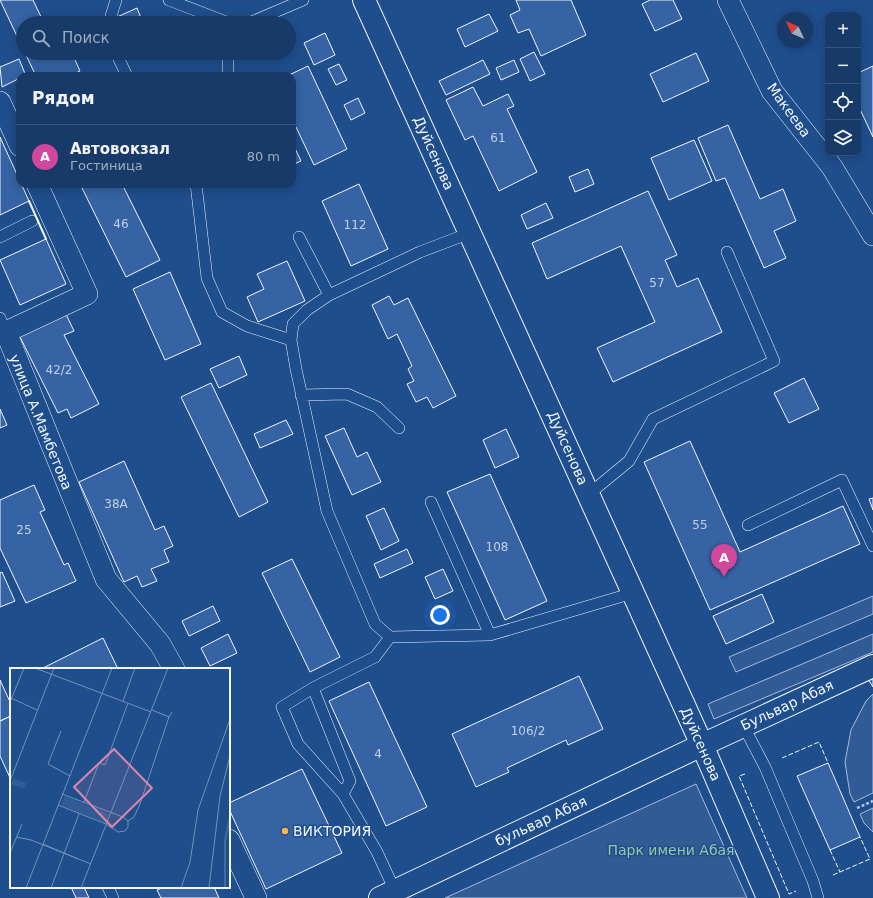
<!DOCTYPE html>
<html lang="ru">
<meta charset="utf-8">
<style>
body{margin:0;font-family:"DejaVu Sans",sans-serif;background:#244571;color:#f1f3f6}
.controls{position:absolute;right:12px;top:12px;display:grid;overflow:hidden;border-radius:8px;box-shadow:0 2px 10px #0003}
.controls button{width:36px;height:36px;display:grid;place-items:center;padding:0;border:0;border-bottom:1px solid #36547d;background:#173a69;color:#f1f3f6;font:20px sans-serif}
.compass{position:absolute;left:777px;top:12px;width:36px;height:36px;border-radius:50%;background:#173a69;box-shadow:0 2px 10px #0003;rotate:314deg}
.you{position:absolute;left:440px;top:615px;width:14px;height:14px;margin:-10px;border:3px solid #fff;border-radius:50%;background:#1a73e8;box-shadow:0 0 0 6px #1a73e833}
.badge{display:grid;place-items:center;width:26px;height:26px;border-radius:50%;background:#ea580c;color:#fff;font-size:13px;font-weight:700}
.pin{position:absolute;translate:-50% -33px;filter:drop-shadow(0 1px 2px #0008)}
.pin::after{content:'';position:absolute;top:21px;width:14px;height:12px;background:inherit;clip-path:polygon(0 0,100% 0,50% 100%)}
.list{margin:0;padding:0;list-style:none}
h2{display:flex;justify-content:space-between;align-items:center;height:52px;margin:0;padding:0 16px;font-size:17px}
h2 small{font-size:13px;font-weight:400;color:#9eadc0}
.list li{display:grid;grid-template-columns:26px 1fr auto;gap:12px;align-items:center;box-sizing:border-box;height:64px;padding:0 16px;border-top:1px solid #36547d}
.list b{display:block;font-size:15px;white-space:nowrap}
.list p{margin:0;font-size:13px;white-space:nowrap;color:#9eadc0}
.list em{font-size:13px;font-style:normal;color:#9eadc0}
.icon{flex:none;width:22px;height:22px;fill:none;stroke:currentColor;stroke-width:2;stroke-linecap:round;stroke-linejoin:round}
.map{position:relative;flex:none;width:873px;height:898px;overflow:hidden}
.search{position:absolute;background:#173a69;box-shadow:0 2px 10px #0003;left:16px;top:16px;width:280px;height:44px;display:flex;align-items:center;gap:10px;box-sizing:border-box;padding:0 14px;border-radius:22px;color:#9eadc0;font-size:15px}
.panel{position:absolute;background:#173a69;box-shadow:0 2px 10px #0003;left:16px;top:72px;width:280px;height:116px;border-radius:12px}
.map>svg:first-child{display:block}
.built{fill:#305b95;stroke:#a8bbd7}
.building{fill:#3563a3;stroke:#f2f6ff}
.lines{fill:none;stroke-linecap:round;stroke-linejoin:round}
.service-casing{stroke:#f2f6ff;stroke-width:12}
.minor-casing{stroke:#f2f6ff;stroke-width:22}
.tertiary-casing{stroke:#f2f6ff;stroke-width:24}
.path{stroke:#b3c4dc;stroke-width:2.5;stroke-dasharray:3 2;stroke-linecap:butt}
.service{stroke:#1f4e8c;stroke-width:11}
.minor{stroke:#1f4e8c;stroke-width:21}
.tertiary{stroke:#1f4e8c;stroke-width:22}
.fence{stroke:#f2f6ff;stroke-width:1;stroke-dasharray:5 2;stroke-linecap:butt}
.wall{stroke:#f2f6ff;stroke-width:2}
.poi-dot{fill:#ffb74d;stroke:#1f4e8c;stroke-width:1.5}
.labels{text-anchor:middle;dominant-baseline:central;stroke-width:3;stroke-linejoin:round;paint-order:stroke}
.number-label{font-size:12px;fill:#c3d1e8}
.street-label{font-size:14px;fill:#f2f6ff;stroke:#1f4e8c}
.poi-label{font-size:14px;fill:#f2f6ff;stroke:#1f4e8c;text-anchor:start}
.park-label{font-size:14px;fill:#97c8a6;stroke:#1f4e8c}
.inset-river{fill:none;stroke:#446ba0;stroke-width:2}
.inset-road{fill:none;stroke:#7391ba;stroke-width:1}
.view{fill:#da87ad;fill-opacity:0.15;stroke:#da87ad;stroke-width:2}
.inset-edge{fill:none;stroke:#f2f6ff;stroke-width:2}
</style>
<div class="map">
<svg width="873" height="898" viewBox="0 0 873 898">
<rect width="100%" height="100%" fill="#1f4e8c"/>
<path class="built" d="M873 596V614L736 672 729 657Z
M873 634V652L714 719 708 704Z
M873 694V793L854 802 850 794 845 762 851 730 866 701Z
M696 784 747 898H445Z
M873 808V832L864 823 860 814Z"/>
<path class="building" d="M0 0H33L44 23H23V49Z
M516 0H571L586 35 541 56 529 29 518 33 510 15 520 10Z
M650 0H673L682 19 655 31 642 4Z
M137 8 143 23H120L117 17Z
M489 14 498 31 465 47 457 29Z
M325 33 335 55 314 65 304 43Z
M534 52 545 74 530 81 520 59Z
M25 53H72L80 71 70 76H36Z
M696 53 709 81 663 102 650 74Z
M19 59 26 76H20V78L2 87 0 67Z
M483 60 490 74 446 95 439 81Z
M514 60 519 72 501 80 496 68Z
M339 64 347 80 336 85 328 69Z
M308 66 347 149 314 165 296 127 292 129V76H287Z
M873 66V137L858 105V73Z
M473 87 483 106 508 94 514 106 507 109 537 172 499 191 473 136 465 140 446 100Z
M358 98 365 113 351 120 344 105Z
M728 125 760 199 783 189 796 221 774 231 786 258 764 268 725 178 716 181 698 138Z
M0 137 29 201 0 215Z
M694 140 712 181 669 200 651 158Z
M292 142 301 161 292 165Z
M588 169 594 184 575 192 569 177Z
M80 184H133L124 188 160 260 126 277Z
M359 184 388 249 351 266 322 201Z
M648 191 677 255 665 260 677 287 698 278 722 332 613 382 597 348 655 322 621 246 547 279 532 243Z
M546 203 553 218 527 229 521 215Z
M46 239 66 284 20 305 0 260Z
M287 261 305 301 258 322 247 297 264 289 257 274Z
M170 272 201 344 165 360 133 289Z
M389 296 394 305 408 298 456 396 433 408 427 397 416 402 407 384 414 381 408 369 412 366 397 334 388 339 372 305Z
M65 312 74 331 64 335 99 404 71 418 67 409 58 413 19 335Z
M239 356 247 375 219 388 210 369Z
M804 378 819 409 789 423 774 393Z
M211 383 268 502 239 517 181 397Z
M0 409 7 425 0 428Z
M286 420 293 434 260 448 254 434Z
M344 428 357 457 367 452 381 482 352 495 325 436Z
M506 429 519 457 495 468 483 440Z
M690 441 740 552 843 506 860 544 710 610 644 462Z
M124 461 155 530 164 526 173 546 164 550 169 562 151 569 157 581 142 587 137 576 124 582 79 482Z
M490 474 547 601 505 620 447 492Z
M34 485 45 510 40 512 64 565 68 563 76 581 26 603 0 548V500Z
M873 498V510L869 499Z
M384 508 399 541 381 550 366 516Z
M407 549 413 563 380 578 374 564Z
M292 559 340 657 310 672 262 573Z
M443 569 453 591 435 599 425 577Z
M2 572 15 601 0 607V573Z
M762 594 774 622 726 644 713 616Z
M213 606 220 621 189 636 182 621Z
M228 634 237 653 210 666 201 648Z
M103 638 118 669H41Z
M873 675V687L868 679Z
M579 676 603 729 568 745 566 740 507 768 509 772 476 787 452 734Z
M0 680 11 704V716L0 721Z
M369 682 427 807 386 826 329 701Z
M11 716V780L0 756V721Z
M828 763 860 837 830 850 797 776Z
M302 769 342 853 266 889 229 809V803Z
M71 887H84L89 898H76Z
M164 887H214L219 898H161L157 890Z"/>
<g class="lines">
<defs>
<path id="service" d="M169 0 229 23
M111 23V16L116 0
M249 23 303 0
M116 53 127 76
M228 76V53
M196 184 207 278 222 312 247 326 291 340
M470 233 420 252 329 295 307 310 293 324 291 340 296 369 327 511 375 624 390 637 490 635 633 593
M0 237 32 221
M299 237 329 295
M0 318 6 332
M301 395 347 394 377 407 399 428
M589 494 629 461 653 419 774 361 727 252
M431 502 490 635
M748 525 842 480 873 546
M390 637 375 657 313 688 282 707 298 744 343 794 377 852 395 891
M313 688 350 781 343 794
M743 725 765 767 813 881 818 898
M108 887 113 898"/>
<path id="minor" d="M728 0 772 91 832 167 873 235
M0 102 20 146
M37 184 87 294 6 332 106 579 160 644 174 669
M229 840 256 898"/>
<path id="tertiary" d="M364 0 702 745 768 898
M380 898 702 745 873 666"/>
</defs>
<use href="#service" class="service-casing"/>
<use href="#minor" class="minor-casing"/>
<use href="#tertiary" class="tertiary-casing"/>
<path class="path" d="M857 808 873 801"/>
<use href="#service" class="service"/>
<use href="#minor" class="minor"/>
<use href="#tertiary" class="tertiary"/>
<path class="fence" d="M782 758 819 742 828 763
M745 774 739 776 789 894 796 891
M830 850 840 872
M833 875 870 859 860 837"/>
<path class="wall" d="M29 201 46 239"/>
</g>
<circle class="poi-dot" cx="285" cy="831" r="4"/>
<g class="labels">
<g class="number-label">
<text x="498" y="138">61</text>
<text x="121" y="224">46</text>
<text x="355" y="225">112</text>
<text x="657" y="283">57</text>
<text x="59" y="370">42/2</text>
<text x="116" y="504">38А</text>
<text x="700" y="525">55</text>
<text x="24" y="530">25</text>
<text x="497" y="547">108</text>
<text x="528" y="731">106/2</text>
<text x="378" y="754">4</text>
</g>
<g class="street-label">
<text transform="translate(789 110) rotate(54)">Макеева</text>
<text transform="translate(434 153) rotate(66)">Дуйсенова</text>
<text transform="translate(41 422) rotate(68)">улица А.Мамбетова</text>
<text transform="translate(568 448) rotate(66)">Дуйсенова</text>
<text transform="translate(787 705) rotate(-25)">Бульвар Абая</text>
<text transform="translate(701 744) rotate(66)">Дуйсенова</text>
<text transform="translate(541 821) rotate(-25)">бульвар Абая</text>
</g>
<g class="poi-label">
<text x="293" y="831">ВИКТОРИЯ</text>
</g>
<g class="park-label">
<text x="671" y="850">Парк имени Абая</text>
</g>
</g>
<g transform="translate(10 668)">
<rect width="220" height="220" fill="#1f4e8c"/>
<path d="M3 110 16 115 14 121 1 116ZM55 128 99 146 95 155 51 137Z" fill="#305b95"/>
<path class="inset-river" d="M215 220V173L220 149"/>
<path class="inset-road" d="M25 0 141 44M1 30 27 42M113 33 125 0M0 34 14 0M142 42 159 49 162 44M51 63 38 96 60 108M0 113 44 0M74 134 89 95 95 97 118 35M48 137 96 156 108 164 115 163 118 159V153L113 149 52 126M118 153 124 149 130 136 159 49M220 168V191M7 169 21 172 81 196M33 176 68 191M0 185 12 156M16 220 102 0M41 220 69 146M71 220 158 0M171 220 180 194 188 142 220 51M199 220 210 128 220 88"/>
<path class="view" d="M104 81 142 120 102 159 64 119Z"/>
<rect width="220" height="220" class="inset-edge"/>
</g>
</svg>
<div class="controls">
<button>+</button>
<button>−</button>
<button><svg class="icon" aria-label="locate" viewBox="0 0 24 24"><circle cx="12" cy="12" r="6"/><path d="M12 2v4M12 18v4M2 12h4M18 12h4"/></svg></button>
<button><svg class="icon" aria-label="layers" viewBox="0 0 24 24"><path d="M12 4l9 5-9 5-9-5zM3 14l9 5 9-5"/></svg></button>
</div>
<svg class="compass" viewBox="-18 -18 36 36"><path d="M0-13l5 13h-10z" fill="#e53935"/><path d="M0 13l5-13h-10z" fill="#9eadc0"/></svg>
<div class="you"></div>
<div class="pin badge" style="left:724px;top:577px;background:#d1479c">A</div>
<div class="search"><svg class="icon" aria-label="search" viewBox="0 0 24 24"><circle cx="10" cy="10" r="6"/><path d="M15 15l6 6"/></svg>Поиск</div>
<section class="panel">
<h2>Рядом<small></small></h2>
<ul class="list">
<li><span class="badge" style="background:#d1479c">A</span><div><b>Автовокзал</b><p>Гостиница</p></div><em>80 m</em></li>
</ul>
</section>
</div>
